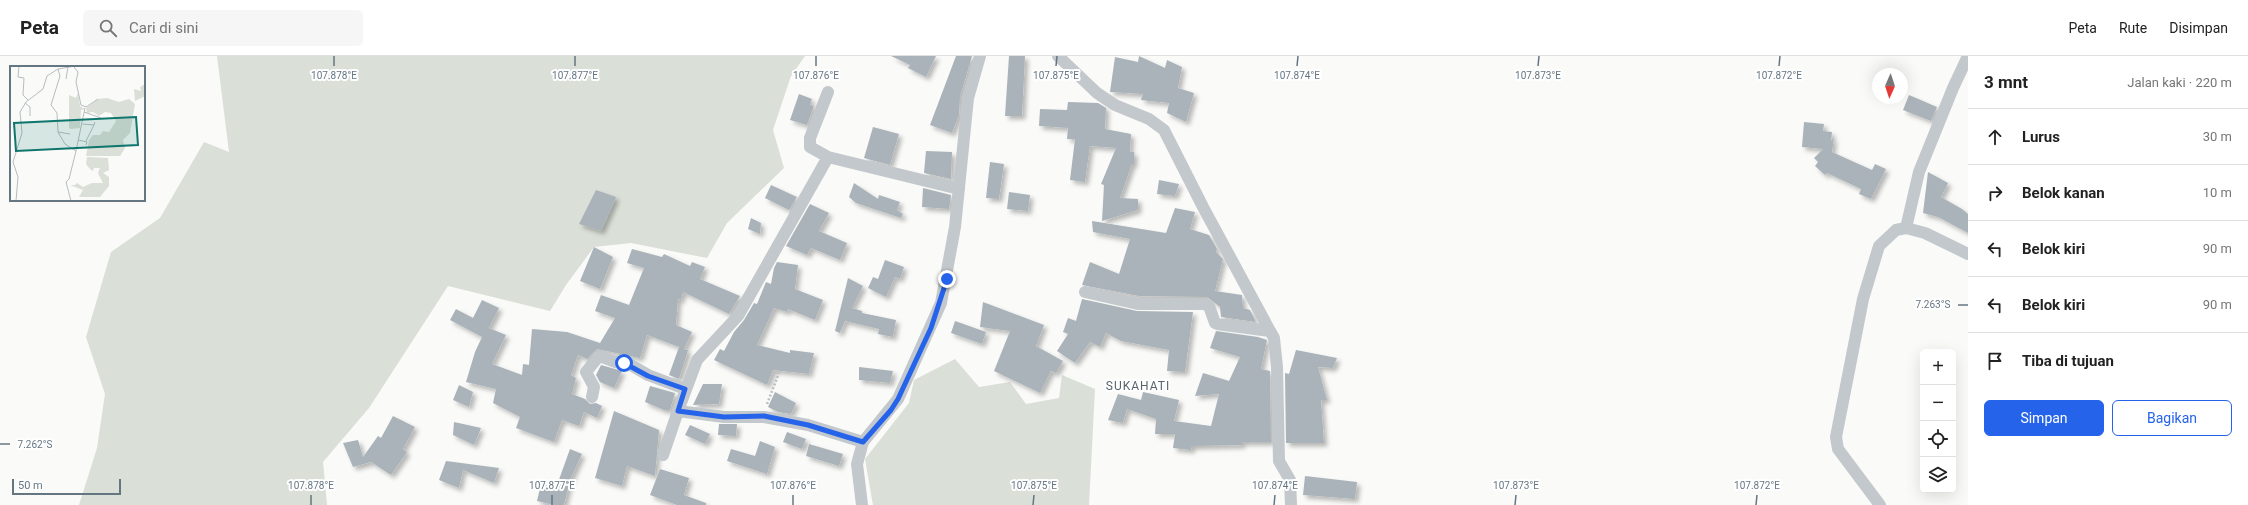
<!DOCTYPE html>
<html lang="id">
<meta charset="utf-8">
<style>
body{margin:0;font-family:Roboto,sans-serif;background:#f6f6f6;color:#222}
.controls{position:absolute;right:12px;bottom:12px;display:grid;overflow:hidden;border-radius:6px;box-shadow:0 4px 16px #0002}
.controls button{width:36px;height:36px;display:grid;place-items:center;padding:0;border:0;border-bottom:1px solid #e0e0e0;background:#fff;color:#222;font:20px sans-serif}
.compass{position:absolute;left:1872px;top:12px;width:36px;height:36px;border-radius:50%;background:#fff;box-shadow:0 4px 16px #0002;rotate:183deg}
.scale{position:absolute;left:12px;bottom:10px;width:109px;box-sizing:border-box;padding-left:4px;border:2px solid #657683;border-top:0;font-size:11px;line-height:14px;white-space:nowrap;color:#657683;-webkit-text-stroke:3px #fff;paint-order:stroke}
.stop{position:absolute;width:12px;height:12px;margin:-9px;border:3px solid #2563eb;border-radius:50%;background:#fff}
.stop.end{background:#2563eb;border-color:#fff;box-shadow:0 1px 4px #0008}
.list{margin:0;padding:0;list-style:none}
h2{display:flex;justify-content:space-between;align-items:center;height:52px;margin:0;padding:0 16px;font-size:17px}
h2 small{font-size:13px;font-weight:400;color:#767676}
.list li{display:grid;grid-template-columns:26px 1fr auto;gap:12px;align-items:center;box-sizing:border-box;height:56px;padding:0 16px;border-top:1px solid #e0e0e0}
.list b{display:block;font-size:15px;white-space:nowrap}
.list em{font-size:13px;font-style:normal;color:#767676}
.actions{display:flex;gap:8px;padding:12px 16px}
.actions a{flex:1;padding:9px 0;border:1px solid #2563eb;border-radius:6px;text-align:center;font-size:14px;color:#2563eb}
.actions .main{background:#2563eb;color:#fff}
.icon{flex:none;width:22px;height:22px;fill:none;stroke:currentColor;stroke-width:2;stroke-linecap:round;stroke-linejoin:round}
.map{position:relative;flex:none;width:1968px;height:449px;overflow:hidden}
header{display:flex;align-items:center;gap:24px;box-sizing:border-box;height:56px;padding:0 20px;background:#fff;border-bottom:1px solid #e0e0e0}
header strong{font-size:19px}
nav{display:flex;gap:22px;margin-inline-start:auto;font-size:14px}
.search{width:280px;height:36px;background:#f6f6f6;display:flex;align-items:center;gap:10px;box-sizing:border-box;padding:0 14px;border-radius:6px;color:#767676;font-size:15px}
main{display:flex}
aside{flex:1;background:#fff}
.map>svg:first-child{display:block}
.green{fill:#dadfd7}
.building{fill:#aab3b9;filter:url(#shadow)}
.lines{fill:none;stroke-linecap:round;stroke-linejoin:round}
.path{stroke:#bbbfc2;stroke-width:2.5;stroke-dasharray:2 2;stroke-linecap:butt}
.minor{stroke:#c3c8cc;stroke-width:12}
.route{stroke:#2563eb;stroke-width:5}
.ticks{fill:none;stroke:#657683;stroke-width:1.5}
.labels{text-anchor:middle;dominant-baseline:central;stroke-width:4;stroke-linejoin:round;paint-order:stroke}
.quarter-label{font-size:12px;letter-spacing:1px;fill:#57646e;stroke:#fff}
.inset-road{fill:none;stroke:#b5bdc2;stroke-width:1}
.view{fill:#0f766e;fill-opacity:0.15;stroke:#0f766e;stroke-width:2}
.inset-edge{fill:none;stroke:#657683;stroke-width:2}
.ticks-label{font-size:10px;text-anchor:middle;fill:#657683;stroke:#fff;stroke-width:4;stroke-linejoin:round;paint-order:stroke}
</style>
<header>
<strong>Peta</strong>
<div class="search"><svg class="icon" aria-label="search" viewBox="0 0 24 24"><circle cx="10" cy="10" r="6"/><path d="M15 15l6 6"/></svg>Cari di sini</div>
<nav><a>Peta</a><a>Rute</a><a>Disimpan</a></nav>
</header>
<main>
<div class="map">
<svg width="1968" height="449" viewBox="0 0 1968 449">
<defs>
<filter id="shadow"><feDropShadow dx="3.5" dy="3.5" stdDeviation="2" flood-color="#0004"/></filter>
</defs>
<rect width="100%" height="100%" fill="#fafaf8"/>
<path class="green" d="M217 0H805L791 20 773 74 784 112 727 167 707 202 631 187 594 191 566 229 550 255 448 230 369 352 323 406 327 449H79L97 392 105 338 86 281 111 196 160 162 204 86 229 96Z
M955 303 979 331 1010 326 1026 348 1059 342 1062 319 1095 333 1089 449H873L865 403 909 347 914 324Z"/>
<path class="building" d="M891 0H936L926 21 908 12 910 9Z
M956 0H972L960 41 959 59 952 77 930 69Z
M1009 0H1025L1022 60H1005Z
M1139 0 1165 12 1167 4 1182 11 1178 32 1194 37 1186 66 1167 57 1169 47 1141 44 1143 38 1110 36 1115 1 1138 6Z
M799 38 812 43 810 49 814 50 807 69 790 64Z
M1909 39 1937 51 1931 65 1903 54Z
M1068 46 1098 47 1106 52 1105 73 1131 78 1130 96H1134V108H1132L1120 142 1138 143V154L1102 165 1104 129 1101 128 1116 92 1090 90 1085 126 1070 124 1075 83H1067L1068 72 1039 70 1040 53 1067 54Z
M1804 66 1824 68 1823 75 1832 76 1831 85 1834 81 1832 96 1872 114 1875 108 1886 113 1871 143 1859 138 1861 133 1827 117 1825 119 1815 110 1818 106 1814 102 1823 93 1802 91Z
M873 71 899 78 890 109 864 102Z
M926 95 952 96 951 123 924 117Z
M990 106 1004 108 999 143 986 142Z
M1928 116 1948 127 1941 141 1962 153 1968 158V177L1938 161 1923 157Z
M1159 124 1179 128 1175 140 1157 138Z
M854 127 878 143 879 139 900 146 897 154 903 158 901 162 856 147 849 141Z
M771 129 797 141 789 154 765 142Z
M923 132 951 139 949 153 922 151Z
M596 134 616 141 601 175 579 168Z
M1009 136 1030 139 1028 155 1007 153Z
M810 148 829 157 819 175 847 187 840 204 811 192 807 199 786 190Z
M1175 152 1195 156 1190 173 1209 179 1217 193 1216 196 1223 203 1215 235 1242 239 1243 252 1250 254 1256 266 1221 261 1220 251 1207 241 1139 240 1082 229 1090 206 1119 218 1130 183 1093 176 1092 165 1166 177Z
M751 162 761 167 760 178 748 173Z
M594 191 613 201 600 233 580 225Z
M632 193 662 201 664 198 690 210 692 206 705 211 700 223 740 240 729 258 683 236 681 244 678 243 676 269 692 276 684 293 688 294 679 323 669 319 679 291 647 279 640 302 597 293 587 303 578 299 571 319 576 322 572 338 585 343 590 348 596 347 602 350 597 362 584 356 579 370 562 364 554 386 516 372 520 361 493 347 496 333 466 326 475 296 482 281 450 264 456 253 473 262 482 244 499 252 489 272 506 279 492 308 522 319 523 308 529 309 532 273 567 276 600 287 615 262 595 255 601 239 629 249 644 212 627 207Z
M885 204 904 211 900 223 895 221 886 241 868 232 873 221 878 223Z
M777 206 798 209 795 233 823 244 815 264 788 253 787 256 774 252 757 289 790 297V294L814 297 809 318 773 314 767 329 714 304 720 293 724 295 734 276 744 264 754 247 757 248 766 226 771 228 774 212Z
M848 222 863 230 852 252 862 255V257L896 264 893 281 878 278 879 273 845 265 840 277 835 275Z
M1082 243 1137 255 1193 256 1185 316 1167 315 1169 294 1121 285 1106 277 1100 291 1090 286 1075 307 1057 295 1068 278 1063 276 1068 262 1076 265Z
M983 246 1044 269 1036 290 1063 305 1056 317 1051 315 1040 337 994 315 1010 275 980 271Z
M955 265 986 276 982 288 951 277Z
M1216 275 1258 281 1267 284 1261 313 1270 315 1271 386H1242V389L1192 390 1191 394 1173 392 1175 378H1155L1156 363 1127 353 1123 367 1108 364 1118 338 1141 344 1143 336 1179 344 1174 365 1211 370 1219 338 1195 340 1203 317 1229 325 1240 301 1210 292Z
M1296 294 1337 302 1333 312 1318 311 1327 344H1321L1324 387H1286L1285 317 1289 318Z
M601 309 622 315 614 332 600 326 596 319Z
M859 311 893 315 890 327 859 324Z
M703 328H722L719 348 693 349Z
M459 329 473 336 469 351 453 344Z
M650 330 675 337 670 354H664L645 346Z
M775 336 796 347 791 358 778 356 768 351Z
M614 355 659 374 655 420 627 410 622 430 595 422Z
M393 360 415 371 403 393 407 396 391 419 371 406 353 411 343 387 358 384 363 401 378 380 381 382Z
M454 366 481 372 474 389 453 379Z
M719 368H737L736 380 718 379Z
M690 369 710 378 705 388 685 379Z
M787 376 806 383 802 393 783 386Z
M760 385 775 391 767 418 727 405 731 393 755 400Z
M809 388 843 398 839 410 806 400Z
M570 393 582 398 570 424 564 449H554L537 445 541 428 556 432Z
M446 405 499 412 494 427 463 414 459 432 439 424Z
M660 413 689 422 684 439 706 447V449H677L650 439Z
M1305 420 1357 426 1355 443 1303 439Z"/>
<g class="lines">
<path class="path" d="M767 348 779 317"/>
<path class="minor" d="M1058 0 1097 37 1115 49 1149 63 1164 74 1203 151 1270 275 1274 282 1277 311 1279 405 1290 424 1291 449
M828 36 810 82V91L828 101 959 133
M1906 172 1919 116 1953 32 1968 0
M1085 236 1138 248H1204L1209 250 1215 267 1217 268 1270 275
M592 341 594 331 586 316 599 300 615 306 629 308 648 319 685 333
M678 355 697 304 738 260 828 101
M663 399 678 355 724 361H764L808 369 863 386
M862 449 857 408 863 386 898 343 941 247 955 171 968 42 980 0
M1880 449 1838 393 1836 381 1863 243 1879 190 1896 174 1906 172 1925 177 1968 198"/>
</g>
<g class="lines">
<path class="route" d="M624 307 648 320 685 333 678 355 724 361 764 360 808 369 863 386 891 354 898 343 931 272 947 223"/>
</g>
<path class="ticks" d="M334 10V0M575 10V0M816 10V0M1056 10 1057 0M1297 10 1298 0M1538 10 1539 0M1779 10 1780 0M1958 249H1968M0 388H10M311 449V439M552 449V439M793 449V439M1033 449 1034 439M1274 449 1275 439M1515 449 1516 439M1756 449 1757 439"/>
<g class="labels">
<g class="quarter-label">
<text x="1138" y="330">SUKAHATI</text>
</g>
</g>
<g transform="translate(10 10)">
<rect width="135" height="135" fill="#fafaf8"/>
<path d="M135 18V30L125 35 124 23 131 25 130 21ZM68 27 70 40 75 43 71 44 70 62 61 63 59 62V29L66 32ZM97 32 109 36 119 33 125 38 120 67 113 74 115 82 110 90H76L79 74 83 69H90L93 65 99 66 106 55 101 47 95 46 89 50 83 46 77 47 76 42 88 33ZM77 91 98 92 99 104 93 107 99 111V120L90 131H69L73 124 60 119H65L67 117 73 121 82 117H93L88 107 90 102H84L83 105 80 103 76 98Z" fill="#dadfd7"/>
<path class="inset-road" d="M9 0 8 11 14 12 13 29 18 34M64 1 68 6 66 16 71 39 76 41 88 33M48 3 50 10 41 39 47 47 48 66 55 78 66 85 59 113 56 116 61 135M56 13 58 1M15 37 20 41V50M74 46 91 52M73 58 84 59 85 56M48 66 60 68M68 74 77 76 76 79M76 75 84 59M66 85 75 42M6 135 8 111 3 96 12 67 10 46 16 36 33 23 37 10 48 3 65 0"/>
<path class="view" d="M126 51 128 79 6 85 4 57Z"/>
<rect width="135" height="135" class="inset-edge"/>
</g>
<g class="ticks-label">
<text x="334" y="23">107.878°E</text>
<text x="575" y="23">107.877°E</text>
<text x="816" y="23">107.876°E</text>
<text x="1056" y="23">107.875°E</text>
<text x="1297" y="23">107.874°E</text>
<text x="1538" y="23">107.873°E</text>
<text x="1779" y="23">107.872°E</text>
<text x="1933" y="252">7.263°S</text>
<text x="35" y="392">7.262°S</text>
<text x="311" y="433">107.878°E</text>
<text x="552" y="433">107.877°E</text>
<text x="793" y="433">107.876°E</text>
<text x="1034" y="433">107.875°E</text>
<text x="1275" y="433">107.874°E</text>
<text x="1516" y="433">107.873°E</text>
<text x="1757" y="433">107.872°E</text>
</g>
</svg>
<div class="controls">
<button>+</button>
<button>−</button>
<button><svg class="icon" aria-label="locate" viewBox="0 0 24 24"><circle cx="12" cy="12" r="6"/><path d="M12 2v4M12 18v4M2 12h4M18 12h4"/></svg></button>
<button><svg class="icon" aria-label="layers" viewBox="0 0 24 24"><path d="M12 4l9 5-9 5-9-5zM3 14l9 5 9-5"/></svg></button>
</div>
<svg class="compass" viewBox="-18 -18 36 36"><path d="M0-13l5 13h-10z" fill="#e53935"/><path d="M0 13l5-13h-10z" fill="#767676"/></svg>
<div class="scale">50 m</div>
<div class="stop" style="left:624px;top:307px"></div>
<div class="stop end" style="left:947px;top:223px"></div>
</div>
<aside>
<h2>3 mnt<small>Jalan kaki · 220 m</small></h2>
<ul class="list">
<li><svg class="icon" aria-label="ahead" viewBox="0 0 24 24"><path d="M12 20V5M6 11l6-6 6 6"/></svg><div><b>Lurus</b></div><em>30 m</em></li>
<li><svg class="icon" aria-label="right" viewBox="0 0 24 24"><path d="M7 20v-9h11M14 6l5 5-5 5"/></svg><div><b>Belok kanan</b></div><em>10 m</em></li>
<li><svg class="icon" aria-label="left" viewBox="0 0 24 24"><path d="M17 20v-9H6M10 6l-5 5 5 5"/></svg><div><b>Belok kiri</b></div><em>90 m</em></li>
<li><svg class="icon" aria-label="left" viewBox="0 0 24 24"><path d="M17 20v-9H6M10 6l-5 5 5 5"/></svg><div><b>Belok kiri</b></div><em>90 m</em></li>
<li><svg class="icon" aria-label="arrive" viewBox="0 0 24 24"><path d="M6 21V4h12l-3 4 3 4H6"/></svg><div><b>Tiba di tujuan</b></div></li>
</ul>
<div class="actions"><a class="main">Simpan</a><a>Bagikan</a></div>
</aside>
</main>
